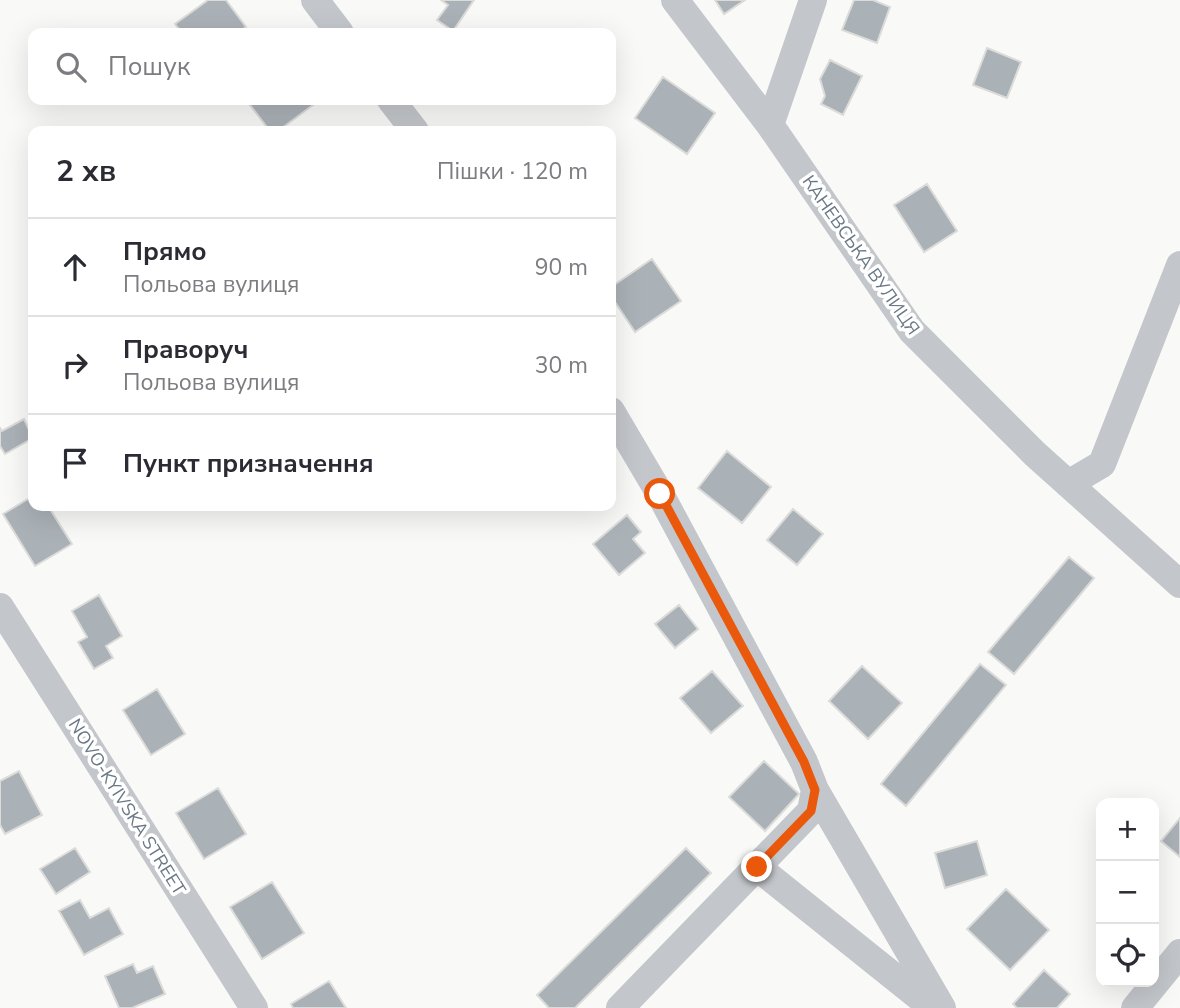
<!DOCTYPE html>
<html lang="uk">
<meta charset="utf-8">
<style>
body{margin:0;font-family:"Nunito Sans",sans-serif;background:#f2f2f3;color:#2b2b33}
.controls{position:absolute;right:21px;bottom:21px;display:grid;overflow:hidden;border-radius:14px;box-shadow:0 7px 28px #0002}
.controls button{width:63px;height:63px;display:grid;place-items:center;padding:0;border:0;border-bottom:2px solid #e1e1e2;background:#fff;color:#2b2b33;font:35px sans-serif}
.stop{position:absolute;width:21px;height:21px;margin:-16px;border:5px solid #ea580c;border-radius:50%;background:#fff}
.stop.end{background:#ea580c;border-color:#fff;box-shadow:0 2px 7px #0008}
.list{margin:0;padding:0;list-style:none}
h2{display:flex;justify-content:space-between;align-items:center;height:91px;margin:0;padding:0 28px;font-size:30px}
h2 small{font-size:23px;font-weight:400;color:#7c7c81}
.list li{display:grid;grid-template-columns:46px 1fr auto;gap:21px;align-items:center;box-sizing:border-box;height:98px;padding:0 28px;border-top:2px solid #e1e1e2}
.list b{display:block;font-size:26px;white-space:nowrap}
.list p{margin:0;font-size:23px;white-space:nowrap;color:#7c7c81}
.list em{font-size:23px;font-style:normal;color:#7c7c81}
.icon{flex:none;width:38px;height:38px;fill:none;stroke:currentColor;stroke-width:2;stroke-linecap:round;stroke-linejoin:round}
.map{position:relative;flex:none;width:1180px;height:1008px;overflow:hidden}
.search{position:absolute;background:#fff;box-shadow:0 7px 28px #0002;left:28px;top:28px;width:588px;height:77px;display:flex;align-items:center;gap:18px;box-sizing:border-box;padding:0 24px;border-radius:14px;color:#7c7c81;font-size:26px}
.panel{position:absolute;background:#fff;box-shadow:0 7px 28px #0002;left:28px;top:126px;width:588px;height:385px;border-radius:14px}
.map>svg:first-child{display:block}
.building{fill:#aab1b7;stroke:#dbdbd9;stroke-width:2}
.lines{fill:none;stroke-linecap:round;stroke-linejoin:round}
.minor{stroke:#c3c6ca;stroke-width:28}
.route{stroke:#ea580c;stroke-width:9}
.labels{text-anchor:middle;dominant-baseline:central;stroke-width:7;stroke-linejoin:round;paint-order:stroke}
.street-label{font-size:18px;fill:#6a7886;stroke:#fff}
</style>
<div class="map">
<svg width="1180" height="1008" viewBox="0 0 1180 1008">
<rect width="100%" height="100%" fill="#f9f9f7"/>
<path class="building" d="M208 0H226L246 27 237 33H182L175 24Z
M441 0H474L453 31 437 20 448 5Z
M715 0H745L724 14Z
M854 0H873L890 7 877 43 842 30Z
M987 48 1021 62 1007 98 973 85Z
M830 60 862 76 843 115 821 104 825 96 820 79Z
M663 77 715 113 687 154 635 118Z
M315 100 317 102 278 131H270L247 101Z
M927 184 957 231 924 252 894 205Z
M652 259 681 301 635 332 611 296V287Z
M24 419 33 438 5 454 0 446V428L2 431Z
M727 451 771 487 742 523 698 488Z
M33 496V506H48L72 544 35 566 3 514Z
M793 509 823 534 797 565 767 540Z
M627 515 641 532 633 539 645 553 619 575 593 544Z
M1069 557 1094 578 1014 674 988 652Z
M99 595 122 636 106 646 113 658 94 669 78 642 87 637 72 611Z
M679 605 698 629 675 648 655 624Z
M980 664 1006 685 906 806 881 784Z
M862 666 902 703 868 739 829 701Z
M712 671 743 706 711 733 680 698Z
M157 689 185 734 151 755 123 710Z
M764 761 799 794 765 831 729 797Z
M19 771 42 815 5 834 0 825V781Z
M218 788 246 834 204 859 176 813Z
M1180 818V857L1161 841Z
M977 841 987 875 945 888 935 853Z
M75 848 90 872 56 894 40 869Z
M686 848 711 873 575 1008H549L537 995Z
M272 882 304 933 262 959 230 907Z
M1006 889 1049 930 1010 970 967 929Z
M80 900 90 918 109 908 123 934 84 955 59 911Z
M133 964 137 973 153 966 165 994 132 1008H119L105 976Z
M1044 970 1070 994 1057 1008H1017L1013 1004Z
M329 981 346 1008H293L291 1004Z"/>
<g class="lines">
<path class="minor" d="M315 0 340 33
M675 0 770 125
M813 0 770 125 912 331 1035 454 1180 584
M391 100 415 131
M611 411 660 494 804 762 815 790 811 811 620 1008
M1068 484 1102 464 1180 265
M0 607 254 1008
M815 790 942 1008
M757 867 933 1008
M1135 1008 1180 953"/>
</g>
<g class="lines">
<path class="route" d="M660 494 804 762 815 790 811 811 757 867"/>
</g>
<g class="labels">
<g class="street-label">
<text transform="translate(861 255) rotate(55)">КАНЕВСЬКА ВУЛИЦЯ</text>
<text transform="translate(127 807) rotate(58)">NOVO-KYIVSKA STREET</text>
</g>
</g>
</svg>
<div class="controls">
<button>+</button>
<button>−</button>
<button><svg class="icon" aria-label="locate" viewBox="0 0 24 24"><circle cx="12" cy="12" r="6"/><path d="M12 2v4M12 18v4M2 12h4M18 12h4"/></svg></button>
</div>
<div class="stop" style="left:660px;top:494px"></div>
<div class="stop end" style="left:757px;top:867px"></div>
<div class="search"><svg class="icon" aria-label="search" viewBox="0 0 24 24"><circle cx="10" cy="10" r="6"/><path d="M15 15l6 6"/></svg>Пошук</div>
<section class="panel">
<h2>2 хв<small>Пішки · 120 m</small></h2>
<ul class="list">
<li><svg class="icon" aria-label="ahead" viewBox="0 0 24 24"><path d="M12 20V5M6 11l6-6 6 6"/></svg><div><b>Прямо</b><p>Польова вулиця</p></div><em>90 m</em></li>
<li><svg class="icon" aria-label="right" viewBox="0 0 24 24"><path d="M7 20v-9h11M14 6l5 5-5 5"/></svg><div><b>Праворуч</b><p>Польова вулиця</p></div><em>30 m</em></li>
<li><svg class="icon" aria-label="arrive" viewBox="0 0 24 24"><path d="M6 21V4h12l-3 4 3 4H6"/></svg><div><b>Пункт призначення</b></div></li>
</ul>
</section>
</div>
